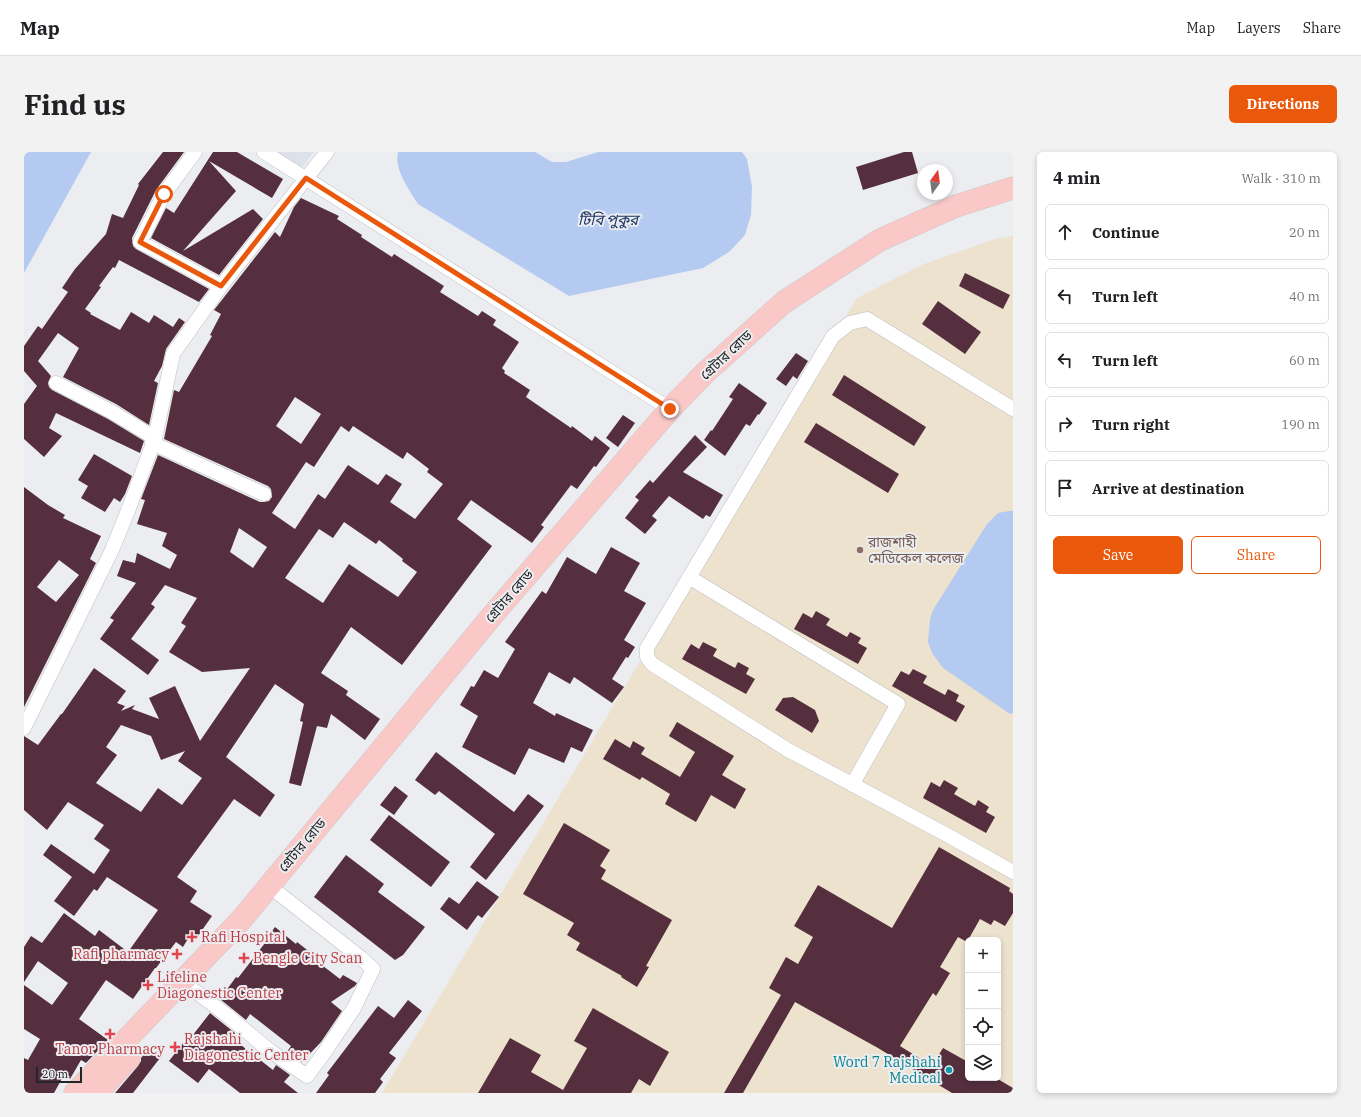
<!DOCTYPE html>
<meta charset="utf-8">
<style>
body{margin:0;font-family:"IBM Plex Serif","Noto Sans Bengali",serif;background:#f2f2f2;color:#202124}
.controls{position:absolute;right:12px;bottom:12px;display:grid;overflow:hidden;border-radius:6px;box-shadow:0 2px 6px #0003}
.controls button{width:36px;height:36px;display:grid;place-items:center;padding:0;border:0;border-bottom:1px solid #e0e0e0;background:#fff;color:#202124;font:20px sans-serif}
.compass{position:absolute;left:893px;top:12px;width:36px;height:36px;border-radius:50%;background:#fff;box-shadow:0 2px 6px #0003;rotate:14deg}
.scale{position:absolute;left:12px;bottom:10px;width:46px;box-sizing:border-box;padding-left:4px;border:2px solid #242526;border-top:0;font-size:11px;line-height:14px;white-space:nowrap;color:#242526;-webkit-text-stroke:3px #ebedf0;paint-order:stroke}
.stop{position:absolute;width:12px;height:12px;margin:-9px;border:3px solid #ea580c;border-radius:50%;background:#fff}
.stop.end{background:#ea580c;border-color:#fff;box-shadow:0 1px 4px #0008}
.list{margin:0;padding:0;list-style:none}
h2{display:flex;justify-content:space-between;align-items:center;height:52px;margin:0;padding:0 16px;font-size:17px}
h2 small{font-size:13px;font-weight:400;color:#757577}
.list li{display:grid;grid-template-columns:26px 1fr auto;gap:12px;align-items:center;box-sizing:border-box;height:56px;margin:0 8px 8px;padding:0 8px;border:1px solid #e0e0e0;border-radius:6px}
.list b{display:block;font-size:15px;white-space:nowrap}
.list em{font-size:13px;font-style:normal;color:#757577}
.actions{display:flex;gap:8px;padding:12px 16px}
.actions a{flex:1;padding:9px 0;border:1px solid #ea580c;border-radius:6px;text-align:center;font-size:14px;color:#ea580c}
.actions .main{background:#ea580c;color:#fff}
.icon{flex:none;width:22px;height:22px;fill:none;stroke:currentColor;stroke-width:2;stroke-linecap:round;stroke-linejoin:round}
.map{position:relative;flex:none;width:989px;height:941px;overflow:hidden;border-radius:6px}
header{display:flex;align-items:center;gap:24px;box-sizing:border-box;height:56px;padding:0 20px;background:#fff;border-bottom:1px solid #e0e0e0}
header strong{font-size:19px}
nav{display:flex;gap:22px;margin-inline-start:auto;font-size:14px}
.intro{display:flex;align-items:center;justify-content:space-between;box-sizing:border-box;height:96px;padding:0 24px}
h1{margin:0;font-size:28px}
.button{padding:10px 18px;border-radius:6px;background:#ea580c;color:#fff;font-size:14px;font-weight:700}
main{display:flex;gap:24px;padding:0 24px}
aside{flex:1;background:#fff;border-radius:6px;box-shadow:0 2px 6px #0003}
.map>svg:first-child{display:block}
.built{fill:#dce1ea}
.education{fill:#ede2cd;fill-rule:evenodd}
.water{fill:#b4caf1}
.building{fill:#552f3e;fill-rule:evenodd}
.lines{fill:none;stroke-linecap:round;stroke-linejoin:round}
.street-casing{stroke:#bebfc2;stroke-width:15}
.highway-casing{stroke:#cacbcb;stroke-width:23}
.street{stroke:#fff;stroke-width:14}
.highway{stroke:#fbc8c8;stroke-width:22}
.route{stroke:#ea580c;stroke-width:5}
.education-dot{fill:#8d6e63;stroke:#ebedf0;stroke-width:1.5}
.health-dot{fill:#e0444e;stroke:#ebedf0;stroke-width:1.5}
.culture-dot{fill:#0f9aa8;stroke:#ebedf0;stroke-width:1.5}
.labels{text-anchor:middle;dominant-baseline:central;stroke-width:4;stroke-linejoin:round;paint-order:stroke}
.street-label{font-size:14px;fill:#242526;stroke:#ebedf0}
.education-label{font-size:14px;fill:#785e54;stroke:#ebedf0;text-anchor:start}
.health-label{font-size:14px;fill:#be3a42;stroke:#ebedf0;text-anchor:start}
.culture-label{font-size:14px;fill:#0d838f;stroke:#ebedf0;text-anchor:end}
.water-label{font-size:15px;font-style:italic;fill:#1c3465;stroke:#ebedf0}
</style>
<header>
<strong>Map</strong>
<nav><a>Map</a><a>Layers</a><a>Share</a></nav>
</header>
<div class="intro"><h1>Find us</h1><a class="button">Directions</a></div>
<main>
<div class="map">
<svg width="989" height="941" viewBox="0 0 989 941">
<rect width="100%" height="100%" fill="#ebedf0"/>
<path class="built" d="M251 0H290L277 16Z"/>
<path class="education" d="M989 84V941H358L833 146 900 112 971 87ZM944 788H974V926H944Z"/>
<path class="water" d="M0 0H67L0 121Z
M374 0H511L528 10H542L574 0H718L723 7 728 35 727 63 721 83 705 100 679 116 545 144 394 52C385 37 370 18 374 0Z
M985 359H989V561L986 562 919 516 908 501 904 490 906 467 909 458 963 372 974 361Z"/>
<path class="building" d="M139 0H160L132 38 108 86 109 94 112 97 185 137 175 150 95 108 91 116 89 115 75 134 77 135 61 157 67 161 66 162 96 178 107 160 125 171 130 163 149 175 155 166 161 170 142 197 138 214 130 229 134 231 125 273 92 252 39 225 55 196 34 181 14 209 27 224 24 231 25 235 28 238 84 267 120 289 116 301 32 261 25 276 38 284 20 305 0 287V252L13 234 0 219V194L14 174 18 177 34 154 44 140 38 136 51 117 82 82 88 62 99 66 115 33 114 32Z
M189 0H213L259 27 248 46 185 9 212 39 159 99 229 57 239 67 195 123 127 86 142 56 150 61Z
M880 0H888L894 21 839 38 832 15Z
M277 46 315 64 313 67 338 83 337 85 368 105 370 102 420 134 416 140 454 164 458 159 472 168 469 173 495 190 478 216 481 219 480 221 506 238 502 245 547 276 548 274 568 289 571 284 586 296 572 315 570 314 553 337 547 333 517 373 520 375 508 391 447 348 433 367 468 394 378 513 327 475 297 521 324 539 322 543 356 567 341 588 307 562 303 576 293 574 277 634 265 631 279 570 276 569 280 552 251 532 202 605 251 643 236 665 210 647 153 725 173 739 166 750 188 764 174 784 168 780 159 795 152 790 132 816H131L109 847 82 828 55 867 84 888 62 911 57 908 46 927 40 923 30 941H0V906L4 908 16 887 0 877V833L28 853 44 831 14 809 0 830V795L7 784 18 791 40 761 71 784 75 778 104 800 134 758 83 725 73 739 70 737 50 764 30 749 48 725 19 703 27 692 70 722 86 698 70 687 80 673 44 650 23 678 0 658V584L14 593 37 562H38L70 516 102 539 93 551 101 554 97 559 111 553 108 557 135 567 125 546 151 534 176 589 226 516 178 520 145 500 162 474 157 471 173 446 141 433 127 452 131 455 107 487 135 508 124 523 76 487 90 468 86 466 112 431 93 424 99 408 111 411 113 401 146 417 153 403 138 394 143 381 113 372 121 348 117 347 134 303 236 350H240L245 349 248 345 247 337 244 334 140 287 150 238 155 240 188 184 186 183 197 162 190 158 251 80 256 85 270 55ZM271 245 297 262 277 292 252 274ZM317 274 325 280 329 274 379 307 383 300 405 317 403 320 419 332 391 367 366 350 378 332 362 322 354 333 324 313 301 347 294 342 271 377 248 361 282 310 290 315ZM320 370 352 392 355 388 379 407 378 409 393 420 374 445 325 412 299 451 261 426 295 377 309 386ZM215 376 243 395 229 416 206 400ZM97 573 127 584 137 608 161 599 154 609 178 626 158 653 134 636 117 660 72 631 93 603 82 595Z
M941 121 986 143 979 157 935 134Z
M914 149 957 180 941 202 898 172Z
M772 201 784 209 773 227 769 224 762 234 752 227Z
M820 223 902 275 890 294 808 243Z
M715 231 743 251 735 263 734 262 726 274 722 272 701 304 680 288 687 278 688 279 709 247 705 245Z
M599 263 611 271 594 295 582 286Z
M792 271 875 322 864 341 780 290Z
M671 283 683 295 659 320 699 343 686 365 682 363 679 367 645 344 628 364 633 368 621 382 601 366 615 348 611 345 626 328 629 331Z
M70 302 108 324 101 342 96 350 90 346 81 360 57 346 64 334 54 328Z
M0 335 24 353 41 363 39 366 77 384 66 407 72 411 0 555ZM35 408 55 423 32 450 13 435Z
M587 395 616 411 600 439 622 451 600 488 611 495 604 506 602 505 588 527 600 535 588 551 550 525 546 532 525 520 509 551 531 564 532 561 569 578 558 600 547 595 540 611 505 596 491 623 438 595 454 564 436 553 447 534 450 535 460 518 474 526 491 497 481 490 518 439 522 442 543 405 572 422Z
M792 459 806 467 802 473 823 485 826 480 837 486 834 491 843 496 834 512 770 477 779 461 788 466Z
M679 490 693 497 689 504 711 516 714 510 725 516 722 522 731 527 722 542 658 507 667 492 675 497Z
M889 517 903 524 899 531 921 543 924 537 935 543 932 549 941 554 932 570 868 534 877 519 885 523Z
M769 545 791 558 795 569 788 581 751 558 759 546Z
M653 570 710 604 698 623 722 637 711 657 687 643 672 670 641 652 646 642 618 625 616 628 579 607 591 587 606 596 609 589 621 596 617 602 656 625 671 600 645 584Z
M412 600 490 660 504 642 520 654 462 728 446 715 471 682 415 639 411 643 391 628Z
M920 628 934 636 930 642 951 654 954 648 965 655 962 660 971 665 962 681 899 646 907 630 916 635Z
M371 634 384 644 370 663 356 653Z
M365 663 426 710 407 735 346 688Z
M540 671 586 698 576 714 582 718 577 727 648 768 622 814 625 815 613 835 597 825 598 824 552 798 556 791 543 783 550 771 499 742Z
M915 695 986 736 985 739 989 742V761L981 774 970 768 967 773 956 767 943 790 934 785 916 815 926 821 912 844 909 841 876 894 908 914 919 896 944 910V926H972L989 936V941H928L854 896 771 850 719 941H700L757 843 745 836 762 805 774 812 789 785 770 774 794 733 868 776Z
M322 703 360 732 354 740 401 775 379 803 371 808 290 745Z
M453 729 475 745 458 766 454 763 443 778 416 757 425 745 435 752Z
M251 775 272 792 273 790 292 805 290 807 316 827 319 823 333 831 331 834 307 850 318 859 297 890 278 910 263 900 267 894 226 862 222 868 196 847 212 825 214 826 241 791 240 790Z
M384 848 398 859 365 901 372 906 356 927 359 930 351 941H292L305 923 303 921 354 854 370 866Z
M569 856 645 900 626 934 615 927 607 941H454L486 886 517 903 507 920 539 938 563 896 550 889Z
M186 861 211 881 208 886 249 918 252 913 266 923 260 930 274 941H216L185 917 174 931 145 909 163 886 165 888Z
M124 897 136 906 109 941H91L114 914 117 909V906Z"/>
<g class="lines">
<defs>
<path id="street" d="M171 0 140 42 116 90 197 134
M240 0 646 257
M32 231 88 260 131 286
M989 257 843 167 826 171 809 184 623 496V505L628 512 764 598 925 684 989 720
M128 291 240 342
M665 425 874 552 828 633
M0 576 88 398 105 356 131 286 149 202 197 134 303 0
M253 740 337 806 349 817 330 856 300 901 283 924
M167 836 204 864 246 899 283 924 239 894"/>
<path id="highway" d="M51 941 217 768 467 465 646 257 682 220 760 150 856 88 932 54 989 36
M73 941 105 906"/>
</defs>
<use href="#street" class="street-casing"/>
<use href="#highway" class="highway-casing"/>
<use href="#street" class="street"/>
<use href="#highway" class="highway"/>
</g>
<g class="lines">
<path class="route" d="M140 42 116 90 197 134 282 26 646 257"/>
</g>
<circle class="education-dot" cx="836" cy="398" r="4"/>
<g class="health-dot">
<path d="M166 779h4v4h4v4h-4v4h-4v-4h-4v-4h4z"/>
<path d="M151 796h4v4h4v4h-4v4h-4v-4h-4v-4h4z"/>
<path d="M218 800h4v4h4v4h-4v4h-4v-4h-4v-4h4z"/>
<path d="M122 827h4v4h4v4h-4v4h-4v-4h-4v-4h4z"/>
<path d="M84 876h4v4h4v4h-4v4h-4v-4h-4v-4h4z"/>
<path d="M149 889h4v4h4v4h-4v4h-4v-4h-4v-4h4z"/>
</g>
<circle class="culture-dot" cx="925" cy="918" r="4"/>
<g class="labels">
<g class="street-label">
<text transform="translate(702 203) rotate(-43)">গ্রেটার রোড</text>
<text transform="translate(485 444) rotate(-49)">গ্রেটার রোড</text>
<text transform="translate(278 693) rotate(-50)">গ্রেটার রোড</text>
</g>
<g class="education-label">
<text x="844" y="390">রাজশাহী<tspan x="844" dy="16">মেডিকেল কলেজ</tspan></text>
</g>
<g class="health-label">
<text x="177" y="785">Rafi Hospital</text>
<text x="145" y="802" text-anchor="end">Rafi pharmacy</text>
<text x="229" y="806">Bengle City Scan</text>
<text x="133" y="825">Lifeline<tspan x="133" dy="16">Diagonestic Center</tspan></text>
<text x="160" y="887">Rajshahi<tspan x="160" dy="16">Diagonestic Center</tspan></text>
<text x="86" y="897" text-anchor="middle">Tanor Pharmacy</text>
</g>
<g class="culture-label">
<text x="917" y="910">Word 7 Rajshahi<tspan x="917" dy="16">Medical</tspan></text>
</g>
<g class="water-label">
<text x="584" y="67">টিবি পুকুর</text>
</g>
</g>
</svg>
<div class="controls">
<button>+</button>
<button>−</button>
<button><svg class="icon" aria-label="locate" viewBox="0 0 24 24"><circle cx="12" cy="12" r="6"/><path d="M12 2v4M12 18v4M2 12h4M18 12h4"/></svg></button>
<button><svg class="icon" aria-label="layers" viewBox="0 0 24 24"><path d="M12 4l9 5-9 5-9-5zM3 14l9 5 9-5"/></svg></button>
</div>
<svg class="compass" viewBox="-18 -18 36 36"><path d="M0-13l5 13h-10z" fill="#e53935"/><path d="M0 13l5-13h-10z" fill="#757577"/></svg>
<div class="scale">20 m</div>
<div class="stop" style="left:140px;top:42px"></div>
<div class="stop end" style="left:646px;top:257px"></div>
</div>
<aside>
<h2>4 min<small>Walk · 310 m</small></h2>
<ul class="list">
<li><svg class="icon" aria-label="ahead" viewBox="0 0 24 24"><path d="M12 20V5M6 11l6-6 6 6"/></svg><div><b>Continue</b></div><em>20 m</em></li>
<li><svg class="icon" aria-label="left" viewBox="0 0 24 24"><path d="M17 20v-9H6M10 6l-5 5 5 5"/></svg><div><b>Turn left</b></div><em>40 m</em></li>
<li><svg class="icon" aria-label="left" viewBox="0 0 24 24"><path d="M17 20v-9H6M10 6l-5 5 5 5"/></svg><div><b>Turn left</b></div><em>60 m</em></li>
<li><svg class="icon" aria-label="right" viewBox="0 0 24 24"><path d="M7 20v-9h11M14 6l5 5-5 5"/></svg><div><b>Turn right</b></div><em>190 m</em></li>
<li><svg class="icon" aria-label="arrive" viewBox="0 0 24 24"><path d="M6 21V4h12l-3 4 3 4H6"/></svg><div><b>Arrive at destination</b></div></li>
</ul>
<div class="actions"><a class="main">Save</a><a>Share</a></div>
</aside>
</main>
